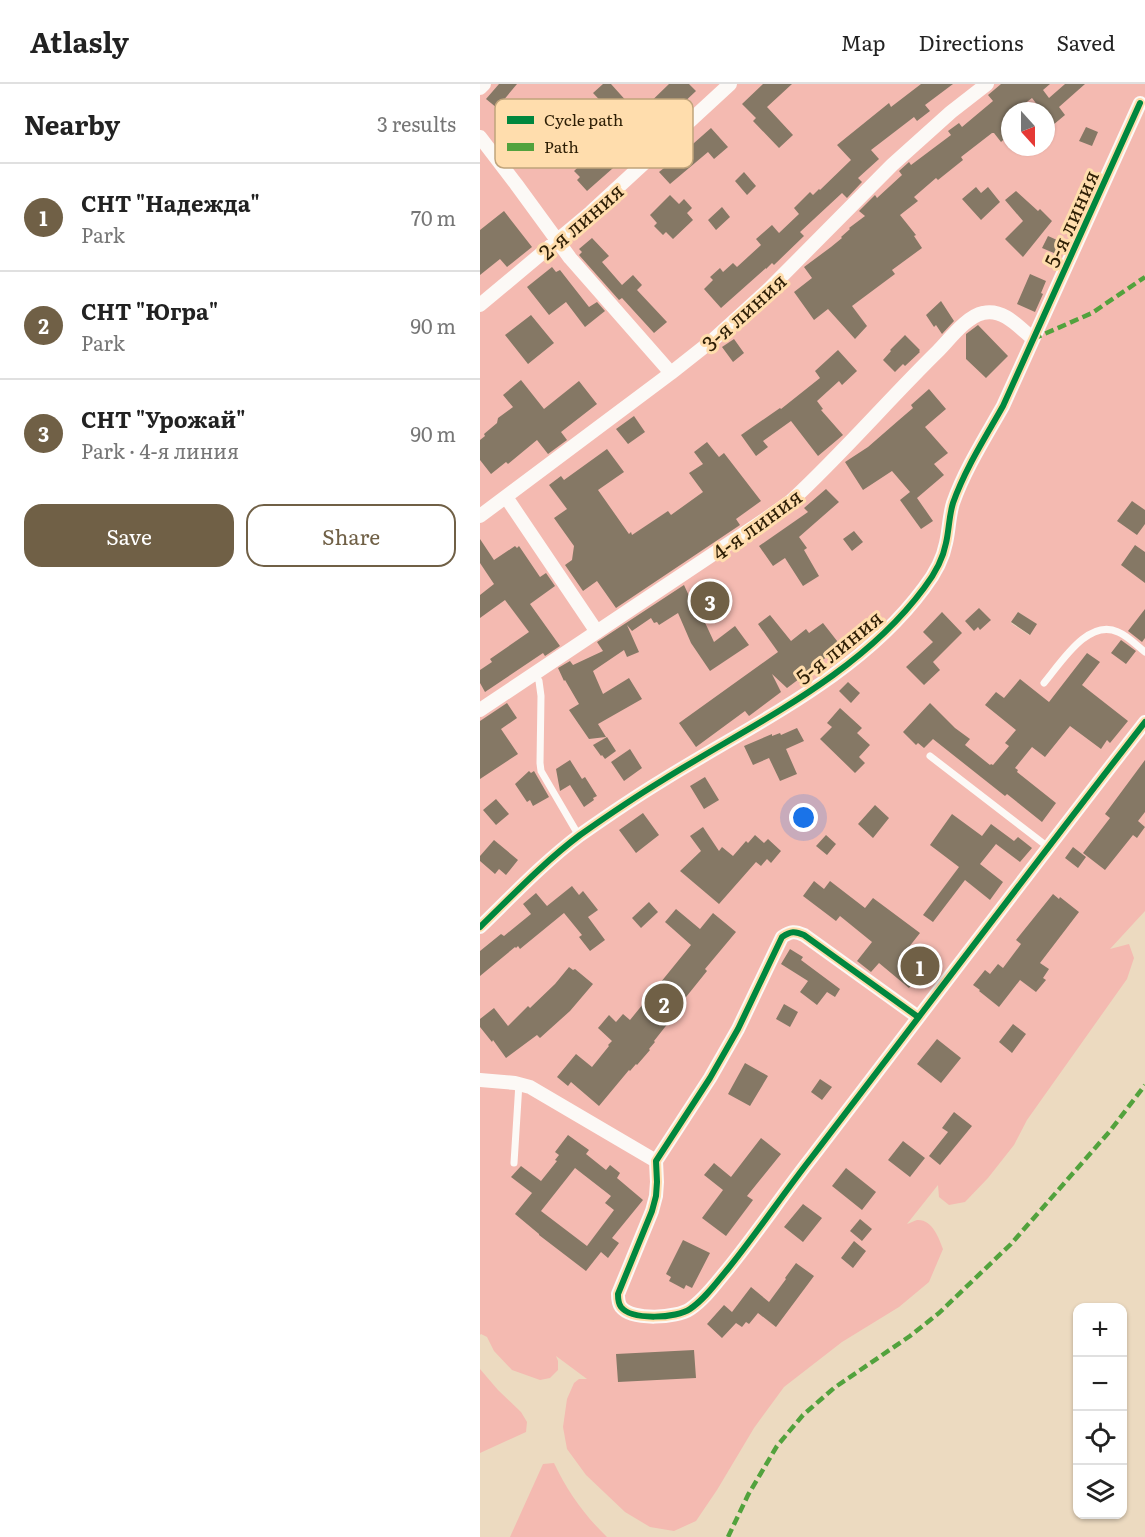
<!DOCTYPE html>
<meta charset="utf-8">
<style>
body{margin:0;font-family:Literata,serif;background:#f6f6f6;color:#222}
.controls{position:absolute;right:18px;bottom:18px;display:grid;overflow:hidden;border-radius:12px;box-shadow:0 2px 4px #0004}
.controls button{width:54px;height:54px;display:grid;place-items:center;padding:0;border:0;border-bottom:2px solid #e0e0e0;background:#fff;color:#222;font:30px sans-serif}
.compass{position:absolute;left:521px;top:18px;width:54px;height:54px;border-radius:50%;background:#fff;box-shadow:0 2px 4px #0004;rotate:159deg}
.you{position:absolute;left:324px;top:734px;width:21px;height:21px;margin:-15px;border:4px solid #fff;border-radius:50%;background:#1a73e8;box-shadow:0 0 0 9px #1a73e833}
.badge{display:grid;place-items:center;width:39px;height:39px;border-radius:50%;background:#706046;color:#fff;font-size:20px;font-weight:700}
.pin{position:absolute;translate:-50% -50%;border:3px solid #fff;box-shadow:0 2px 6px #0006}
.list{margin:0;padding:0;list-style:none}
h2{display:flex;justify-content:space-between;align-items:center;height:78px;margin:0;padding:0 24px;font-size:26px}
h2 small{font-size:20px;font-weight:400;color:#767676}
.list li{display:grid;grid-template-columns:39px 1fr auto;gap:18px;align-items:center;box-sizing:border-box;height:108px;padding:0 24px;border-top:2px solid #e0e0e0}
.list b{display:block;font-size:22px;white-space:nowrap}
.list p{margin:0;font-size:20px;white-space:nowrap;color:#767676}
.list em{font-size:20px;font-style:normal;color:#767676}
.actions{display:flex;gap:12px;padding:18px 24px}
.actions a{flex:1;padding:14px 0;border:2px solid #706046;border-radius:18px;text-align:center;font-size:21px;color:#706046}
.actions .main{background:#706046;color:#fff}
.icon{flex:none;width:33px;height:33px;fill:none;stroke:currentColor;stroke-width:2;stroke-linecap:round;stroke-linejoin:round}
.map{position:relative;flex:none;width:665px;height:1453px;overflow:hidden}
header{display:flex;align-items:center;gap:36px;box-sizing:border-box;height:84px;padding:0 30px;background:#fff;border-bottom:2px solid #e0e0e0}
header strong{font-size:28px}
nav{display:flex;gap:33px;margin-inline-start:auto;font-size:21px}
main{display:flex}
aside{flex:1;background:#fff}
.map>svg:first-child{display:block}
.green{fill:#f4bab1;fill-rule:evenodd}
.building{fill:#857865;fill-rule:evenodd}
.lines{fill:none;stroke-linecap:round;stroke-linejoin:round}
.lane{stroke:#fcf9f6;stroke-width:7}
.street{stroke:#fcf9f6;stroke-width:14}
.quiet{stroke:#52a23d;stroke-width:4.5;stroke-dasharray:9 4.5;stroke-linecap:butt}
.cycleway-casing{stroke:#ffddad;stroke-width:10}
.cycleway{stroke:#00873e;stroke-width:6}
.labels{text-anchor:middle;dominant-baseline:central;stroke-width:6;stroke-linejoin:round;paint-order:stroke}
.street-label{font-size:21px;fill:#2d1e05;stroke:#ffddad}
.key{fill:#ffddad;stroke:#c0a47b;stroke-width:1.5}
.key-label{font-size:16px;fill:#2d1e05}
</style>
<header>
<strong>Atlasly</strong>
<nav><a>Map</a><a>Directions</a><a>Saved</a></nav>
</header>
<main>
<aside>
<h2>Nearby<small>3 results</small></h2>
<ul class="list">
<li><span class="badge">1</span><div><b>СНТ &quot;Надежда&quot;</b><p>Park</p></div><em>70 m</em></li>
<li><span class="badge">2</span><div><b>СНТ &quot;Югра&quot;</b><p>Park</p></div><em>90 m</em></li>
<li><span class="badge">3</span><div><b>СНТ &quot;Урожай&quot;</b><p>Park · 4-я линия</p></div><em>90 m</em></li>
</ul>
<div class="actions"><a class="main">Save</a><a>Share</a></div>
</aside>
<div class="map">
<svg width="665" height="1453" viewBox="0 0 665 1453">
<rect width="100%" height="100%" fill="#ecdac0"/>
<path class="green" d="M0 0H665V827L630 865 649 860 654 874 647 895 547 1036 534 1061 508 1094 485 1118 469 1121 459 1113 458 1101 427 1140C431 1139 433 1137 437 1136 452 1135 459 1154 463 1165L449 1198 419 1223 362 1258 304 1303 274 1344 237 1406 216 1437 194 1447 170 1443 145 1428 106 1391 87 1365 83 1343 87 1315 94 1299 99 1295H107L76 1272 78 1277V1286L70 1294 60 1296 32 1286 14 1267 7 1253 1 1250 0 1251ZM530 27H566V63H530ZM538 528 556 540 549 551 531 539Z
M0 1285 18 1306 41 1328 47 1338 46 1348 0 1369Z
M74 1379C87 1407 105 1432 127 1453H30L63 1380Z"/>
<path class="building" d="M19 0H37L17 24 6 15Z
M123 0H131L158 30 189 0H209L216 7 199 23 197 22 169 49 176 56 166 65 164 63 145 82 141 77 107 107 97 96 100 93 94 87 109 73 115 80 149 47 113 9Z
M283 0H312L287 23 313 51 299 64 273 37 276 34 262 20Z
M441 0H473L445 21 450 27 437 37 434 33 391 66 399 75 378 94 382 98 367 114 362 109 320 148 324 152 294 181 292 179 286 185V184L241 224 224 205 233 196 230 193 240 184 243 188 253 179 257 183 281 161 276 155 292 141 299 149 319 130 314 124 330 108 333 111 339 105 340 106 371 76 357 61 409 19 411 23Z
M521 0H570L563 6 569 14 585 0H605L579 23 585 31 573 41 566 32V27H562L552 14 535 27H530V50L521 58 514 49H512L481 73 483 76 458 96 456 94 434 113 438 117 420 131 436 151 434 152 442 164 412 186 415 190 372 222 387 242 375 255 348 225 334 236 314 208 332 194 324 183 351 163 362 154 361 153 370 145 369 144 385 132 379 127 395 111 397 114 422 91 419 87 429 78 431 81 471 51 468 47 479 39 482 43 513 17 508 11Z
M606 43 618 48 612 62 599 57Z
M231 44 248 63 234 75 228 68 190 100 179 88 184 84 179 78 188 69 194 75 196 73 197 74Z
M264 88 276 102 267 111 255 97Z
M496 103 501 109 508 103 520 118 501 136 482 115Z
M536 107 558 127 560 125 572 137 543 173 525 155 543 137 525 116Z
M190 111 199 120 204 115 212 124 207 129 213 136 193 155 186 148 183 151 174 142 177 139 170 131Z
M242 123 250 133 236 146 228 136Z
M24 127 52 163 27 183 20 175 0 191V146Z
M568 152 586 160 581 172 562 164Z
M112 154 129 172 122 178 142 201 153 191 162 201 157 206 187 238 174 249 142 214 139 216 99 171 102 168 99 165Z
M72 183 76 188 80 186 109 223 117 218 125 227 105 243 86 218 69 231 47 203Z
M550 190 566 197 561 209 563 210 555 228 537 220Z
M461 217 474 237 462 250 456 241 454 243 446 231Z
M51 231 74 259 48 280 25 251Z
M498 241 528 272 506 294 486 275V250Z
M425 251 440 266 439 267 440 268 425 282 423 280 415 288 403 276 411 267 410 266Z
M254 255 264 269 253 278 242 263Z
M358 266 377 287 362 301 359 297 337 317 343 325 341 326 363 351 338 372 311 337 283 357 288 363 276 372 261 351 300 324 301 325 340 294 335 287Z
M41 296 64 325 99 297 117 320 81 348 87 356 68 370 57 356 28 380 26 378 11 390 0 376V356L5 352 4 350 17 339 18 334 33 323 23 311Z
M449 305 466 325 445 343 468 369 454 380 464 391 437 414 453 437 441 445 420 416 430 408 412 387 383 406 365 378 388 363 419 336 433 324 431 321Z
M154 332 165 348 148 360 136 345Z
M227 358 239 373 244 369 281 417 256 435 260 441 136 524 117 497 103 507 85 481 92 476 94 462 74 434 87 425 69 401 81 392 84 396 127 365 144 388 118 406 149 450 151 448 152 451 188 427 191 431 223 408 209 389 223 380 214 368Z
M346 405 359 418 319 453 327 464 324 466 339 492 323 502 305 474 293 482 279 462 328 428 324 424Z
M652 417 665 426V440L657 451 637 437Z
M374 447 383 458 372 467 363 455Z
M0 455 14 476 35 462 37 464 39 462 60 493 66 489 75 502 50 520 80 562 65 572 63 569 5 608 0 599V586L12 578 10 575 49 548 25 516 0 534V511L14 500 0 479Z
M655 461 665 468V499L641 481Z
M204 501 210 514 220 509 229 529 222 532 234 558 255 542 269 561 230 587 211 559 198 529 179 541 177 538 174 539 171 534 152 547 147 541 159 568 147 573 144 566 113 587 123 610 149 594 162 615 118 640 126 653 109 655 89 626 99 620 85 596 84 597 78 584 90 577 93 581 123 567 117 558Z
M499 524 511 536 500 546 498 543 494 547 485 537Z
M665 525V554L662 558 648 547Z
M462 528 482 549 453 578 460 586 444 601 426 583 453 558 443 548Z
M538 528 557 540 550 551 531 538Z
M290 531 311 557 326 545 329 549 343 539 361 562 331 585 334 589 322 598 319 595 307 604 292 590 301 608 269 632 265 627 216 663 199 639 298 568 278 540Z
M641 556 656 567 646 580 631 569Z
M607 569 620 578 602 601 648 637 630 659 627 656 621 665 590 642 565 673 552 663 535 684 538 686 537 688 576 719 562 738 527 710 525 712 453 655 444 664 438 659 436 661 423 648 450 619 475 644 490 655 485 661 510 681 511 680 513 681 529 662 525 659 536 646 505 621 516 608 524 614 540 595 569 618Z
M368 598 380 609 371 619 359 607Z
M27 619 37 634 21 645 38 670 0 695V637Z
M360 624 382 644 377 649 390 661 379 673 385 679 375 689 340 655 352 643 347 639Z
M317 644 324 657 306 665 317 690 300 697 289 674 273 681 264 662 292 650V652L300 649 301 651Z
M127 653 136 667 125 675 122 671 121 672 113 661Z
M150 665 162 684 144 697 131 678Z
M90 676 102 695 105 693 117 712 113 714 114 716 104 723 90 701 80 707 76 685Z
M665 676V728L658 737 665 743 657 754 653 751 625 786 603 769 630 734 625 730Z
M49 687 51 689 54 687 69 713 53 722 50 716 47 718 35 700Z
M225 693 239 716 224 725 210 702Z
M16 715 29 730 16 741 3 726Z
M395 721 409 734 393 754 378 740Z
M163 729 179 751 156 769 139 746Z
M472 730 502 752 511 740 534 757 538 753 552 764 540 778 516 760 500 780 523 798 510 816 485 796 453 838 443 831 479 783 450 761Z
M223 743 239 767 242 763 253 772 266 757 268 759 275 751 284 759 288 755 301 767 291 779 287 775 281 782 276 778 239 820 200 787 221 767 210 752Z
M346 751 356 760 347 771 336 762Z
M14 756 38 776 26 791 19 785 15 790 0 777V772Z
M593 763 606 773 598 784 585 774Z
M334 797 344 805 350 797 385 824 393 814 440 849 429 863 449 879 429 904 399 879 391 888 377 877 392 858 360 832 356 837 323 812Z
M92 802 99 811 103 807 118 826 108 833 125 856 110 867 99 853 102 851 84 829 40 865 38 862 36 864 35 863 0 892V867L21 850 24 852 51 830 43 820 56 809 67 822Z
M573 810 579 815 580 813 599 828 560 879 569 885 563 894 566 896 556 908 540 896 519 923 499 907 500 906 493 901 505 886 510 890 518 880 523 884 541 860 536 856Z
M169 818 178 828 161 844 152 834Z
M196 825 220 845 233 829 256 848 225 885 227 887 198 923 200 924 174 957 175 958 169 965 170 966 157 981 156 980 150 987 149 986 119 1022 91 998 88 1002 77 993 96 970 112 983 129 962 128 961 132 957 118 944 129 931 136 938 143 930 150 936 211 861 185 838Z
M310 865 323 873 321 876 360 905 355 913 347 908 337 921 320 908 328 897 301 880Z
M89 883 93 886 95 885 113 900 90 927 60 954 57 951 26 974 13 956 12 958 0 943V935L14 924 28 942 48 922 50 924 75 900Z
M304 920 318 928 310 943 296 935Z
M533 940 546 950 532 969 519 958Z
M457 955 481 974 461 999 437 980Z
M265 979 288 992 270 1022 248 1010Z
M340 995 352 1003 342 1016 331 1008Z
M474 1028 492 1042 460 1081 449 1072 468 1048 462 1044Z
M88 1051 109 1066 106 1070 126 1086 130 1081 140 1089 137 1094 163 1116 132 1154 139 1159 128 1174 121 1168 106 1187 59 1151V1150L35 1130 52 1109 31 1093 41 1082 61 1097 77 1077 75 1076 79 1071 75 1068ZM95 1084 131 1112 125 1119 134 1126 107 1162 61 1127Z
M281 1054 301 1070 267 1112 273 1116 246 1152 222 1134 243 1106 224 1091 234 1079 251 1093Z
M423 1057 445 1074 430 1093 408 1076Z
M366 1084 396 1108 382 1126 352 1102Z
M323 1120 342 1134 323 1158 304 1143Z
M380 1135 392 1145 382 1157 370 1147Z
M203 1156 230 1169 212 1204 206 1201 204 1205 189 1197 191 1193 186 1190Z
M374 1157 386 1167 373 1184 361 1174Z
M316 1179 334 1192 296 1243 278 1229 269 1240 266 1238 262 1243 256 1239 242 1254 227 1240 244 1221 252 1228 271 1203 289 1218 306 1195 305 1194Z
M214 1266 216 1294 138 1298 136 1270Z"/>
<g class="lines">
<path class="lane" d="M55 590 59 597 61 612 60 679 61 687 99 752
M564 599C581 579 608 534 638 548 648 552 656 561 665 568
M450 672 568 763
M34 1079 39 999"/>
<path class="street" d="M0 4 4 0
M0 53 36 100 90 174 191 289
M0 221 111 128 250 0
M26 413 117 548
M0 432 191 289 234 255 290 204 412 81 471 28 507 0
M0 626 287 434 311 417C362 370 408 316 458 267 469 256 487 232 503 229 523 224 539 243 553 255
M0 843C32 812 64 778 100 751 127 732 155 713 183 696 274 639 379 592 444 504 454 491 463 475 466 459 469 446 469 432 473 419 485 385 505 354 523 322L660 19
M438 933 324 851C315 847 311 847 302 853L258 945 230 994 176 1077 177 1098 176 1112 172 1127 138 1210C138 1214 138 1219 141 1223 152 1237 197 1234 210 1225 225 1215 236 1199 247 1186 277 1149 303 1110 332 1073 443 928 553 782 665 638
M0 996 35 999 50 1003 176 1077"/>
<path class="quiet" d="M553 255 612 229 665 193
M248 1453 268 1411 297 1362 323 1331 354 1304 430 1252 459 1229 531 1160 630 1047 665 1001"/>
<defs>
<path id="cycleway" d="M0 843C32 812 64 778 100 751 127 732 155 713 183 696 274 639 379 592 444 504 454 491 463 475 466 459 469 446 469 432 473 419 485 385 505 354 523 322L660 19
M438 933 324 851C315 847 311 847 302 853L258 945 230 994 176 1077 177 1098 176 1112 172 1127 138 1210C138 1214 138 1219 141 1223 152 1237 197 1234 210 1225 225 1215 236 1199 247 1186 277 1149 303 1110 332 1073 443 928 553 782 665 638"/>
</defs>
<use href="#cycleway" class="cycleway-casing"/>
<use href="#cycleway" class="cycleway"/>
</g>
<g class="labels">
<g class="street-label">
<text transform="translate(590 134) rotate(-66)">5-я линия</text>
<text transform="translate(100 136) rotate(-41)">2-я линия</text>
<text transform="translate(263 227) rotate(-42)">3-я линия</text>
<text transform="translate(276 439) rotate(-36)">4-я линия</text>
<text transform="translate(358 562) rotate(-39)">5-я линия</text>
</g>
</g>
<rect x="15" y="15" width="198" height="69" rx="9" class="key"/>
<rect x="27" y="32" width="27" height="8" fill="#00873e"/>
<rect x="27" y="59" width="27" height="8" fill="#52a23d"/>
<g class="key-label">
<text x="64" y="42">Cycle path</text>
<text x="64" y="69">Path</text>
</g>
</svg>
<div class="controls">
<button>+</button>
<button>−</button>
<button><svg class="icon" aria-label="locate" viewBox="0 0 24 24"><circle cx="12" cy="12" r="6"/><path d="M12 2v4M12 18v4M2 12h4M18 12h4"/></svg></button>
<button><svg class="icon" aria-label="layers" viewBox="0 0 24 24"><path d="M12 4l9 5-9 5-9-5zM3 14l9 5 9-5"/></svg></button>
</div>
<svg class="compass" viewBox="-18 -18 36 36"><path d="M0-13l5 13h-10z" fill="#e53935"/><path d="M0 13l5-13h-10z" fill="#767676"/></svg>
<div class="you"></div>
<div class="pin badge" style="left:440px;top:882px">1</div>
<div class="pin badge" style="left:184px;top:919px">2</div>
<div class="pin badge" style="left:230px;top:517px">3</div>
</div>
</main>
